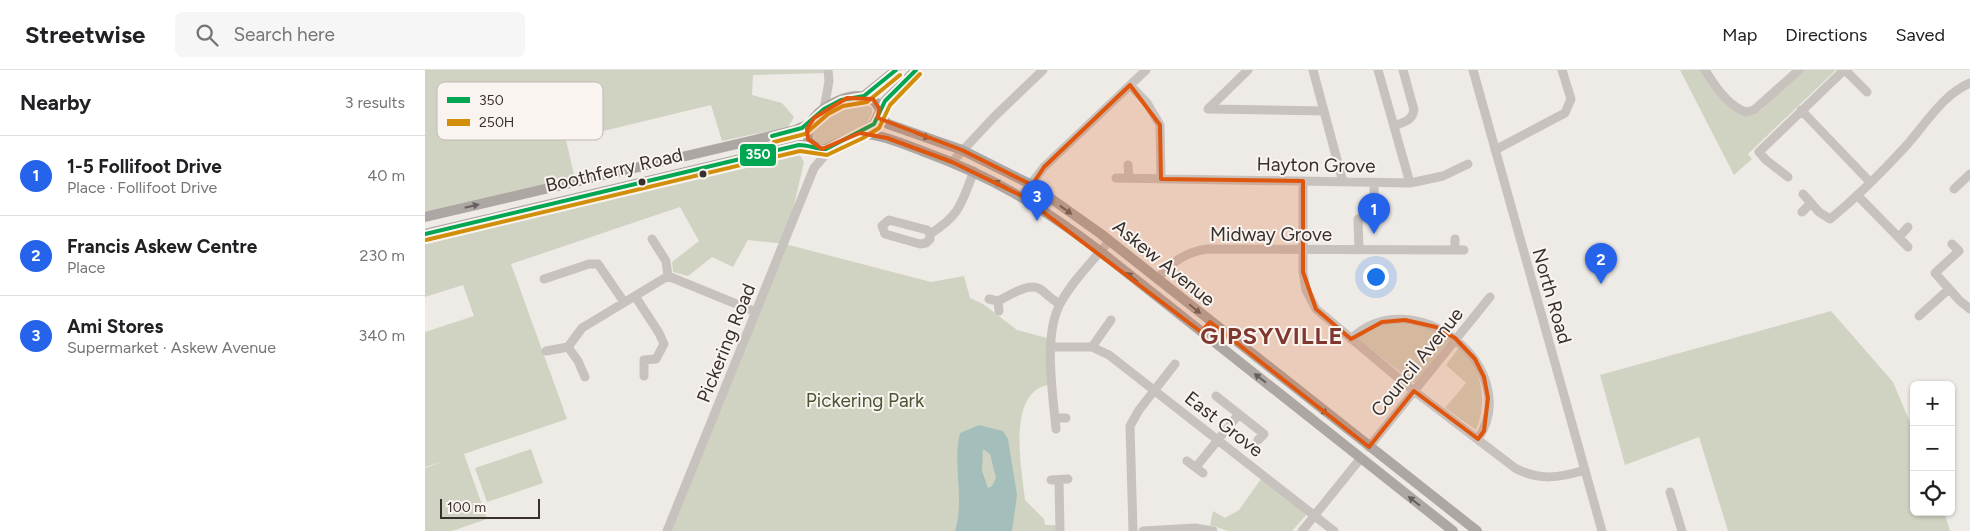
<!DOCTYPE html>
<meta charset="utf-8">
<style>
body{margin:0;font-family:Figtree,sans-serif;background:#f6f6f6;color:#202124}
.controls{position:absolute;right:15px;bottom:15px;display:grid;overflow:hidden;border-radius:8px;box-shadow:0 1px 4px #0004}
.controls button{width:45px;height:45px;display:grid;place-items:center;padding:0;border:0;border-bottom:1px solid #e0e0e0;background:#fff;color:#202124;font:25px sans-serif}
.scale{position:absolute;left:15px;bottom:12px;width:100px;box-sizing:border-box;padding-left:5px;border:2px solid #392f2d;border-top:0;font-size:14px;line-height:18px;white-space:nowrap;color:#392f2d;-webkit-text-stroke:4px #f9f4ef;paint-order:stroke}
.you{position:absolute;left:950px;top:206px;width:18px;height:18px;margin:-12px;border:4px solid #fff;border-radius:50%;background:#1a73e8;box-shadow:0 0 0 8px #1a73e833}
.badge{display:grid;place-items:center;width:32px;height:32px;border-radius:50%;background:#2563eb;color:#fff;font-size:16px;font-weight:700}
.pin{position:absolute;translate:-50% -41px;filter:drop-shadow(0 1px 2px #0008)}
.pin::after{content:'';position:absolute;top:26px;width:18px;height:15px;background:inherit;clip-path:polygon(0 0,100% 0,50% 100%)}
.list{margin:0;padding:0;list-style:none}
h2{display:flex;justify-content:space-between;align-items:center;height:65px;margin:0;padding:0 20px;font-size:21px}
h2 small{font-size:16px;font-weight:400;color:#757577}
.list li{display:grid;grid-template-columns:32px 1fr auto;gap:15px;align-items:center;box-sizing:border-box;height:80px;padding:0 20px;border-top:1px solid #e0e0e0}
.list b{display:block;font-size:19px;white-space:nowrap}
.list p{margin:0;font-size:16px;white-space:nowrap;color:#757577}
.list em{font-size:16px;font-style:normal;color:#757577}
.icon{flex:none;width:28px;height:28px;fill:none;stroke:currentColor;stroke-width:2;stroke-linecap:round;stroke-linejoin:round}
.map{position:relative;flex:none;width:1545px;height:461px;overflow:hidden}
header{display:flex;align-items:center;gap:30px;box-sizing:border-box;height:70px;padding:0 25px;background:#fff;border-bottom:1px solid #e0e0e0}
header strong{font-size:24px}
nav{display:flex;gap:28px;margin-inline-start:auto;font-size:18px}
.search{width:350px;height:45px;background:#f6f6f6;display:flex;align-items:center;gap:12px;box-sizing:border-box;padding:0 18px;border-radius:8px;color:#757577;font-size:19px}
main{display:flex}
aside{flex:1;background:#fff}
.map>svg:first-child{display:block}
.green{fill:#d1d3c2}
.water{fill:#a4bfbb;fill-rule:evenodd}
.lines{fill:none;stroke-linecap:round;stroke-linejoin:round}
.minor{stroke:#c8c2bf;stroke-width:9}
.major{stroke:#ada7a4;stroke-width:10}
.bus-1-casing{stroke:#f9f4ef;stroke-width:8}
.bus-2-casing{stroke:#f9f4ef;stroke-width:8}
.bus-1{stroke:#00a651;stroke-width:4}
.bus-2{stroke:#d18e09;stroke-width:4}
.oneway{fill:#675f5d}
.marked{fill:#df570e;fill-opacity:0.2;stroke:#df570e;stroke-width:4;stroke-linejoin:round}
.bus-dot{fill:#392f2d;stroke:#f9f4ef;stroke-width:2}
.labels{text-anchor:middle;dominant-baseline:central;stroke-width:4;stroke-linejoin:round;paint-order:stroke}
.street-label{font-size:19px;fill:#392f2d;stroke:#f9f4ef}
.park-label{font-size:19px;fill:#4c5433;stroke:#f9f4ef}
.district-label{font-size:24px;font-weight:bold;letter-spacing:1px;fill:#7f382f;stroke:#f9f4ef}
.key{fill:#f9f4ef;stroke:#bfb9b5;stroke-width:1}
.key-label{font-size:14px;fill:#392f2d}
.line-badge{stroke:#f9f4ef;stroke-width:2}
.badge-label{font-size:14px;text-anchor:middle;font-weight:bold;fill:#fff}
</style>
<header>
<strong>Streetwise</strong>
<div class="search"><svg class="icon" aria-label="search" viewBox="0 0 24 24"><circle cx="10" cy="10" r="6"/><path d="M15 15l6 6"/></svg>Search here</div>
<nav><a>Map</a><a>Directions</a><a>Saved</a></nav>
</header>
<main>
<aside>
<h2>Nearby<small>3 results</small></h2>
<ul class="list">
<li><span class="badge">1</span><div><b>1-5 Follifoot Drive</b><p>Place · Follifoot Drive</p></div><em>40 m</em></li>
<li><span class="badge">2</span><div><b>Francis Askew Centre</b><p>Place</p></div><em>230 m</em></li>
<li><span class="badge">3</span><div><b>Ami Stores</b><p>Supermarket · Askew Avenue</p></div><em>340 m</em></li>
</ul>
</aside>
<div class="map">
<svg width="1545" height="461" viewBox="0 0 1545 461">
<rect width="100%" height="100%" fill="#eeeae6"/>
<path class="green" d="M0 0H402V3L328 5 327 25 357 33 369 47 363 57 297 71 286 35 141 70 150 109 0 144Z
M1255 0H1277L1322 45 1335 41 1377 0H1411L1323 84 1327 89 1309 105Z
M438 32 447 38C450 57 416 66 403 74L396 75 390 72 387 63C395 42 417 33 438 32Z
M372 80 379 92 360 174 506 212 539 206 545 228 558 234 592 260 622 268 623 315C581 323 597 400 600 430L619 449 620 455H631V461H244L360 174 323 170 308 197 287 187 263 206 248 202 247 192 274 171 255 137 86 194 142 349 39 384 62 449 27 461H0V398L19 391 0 397V262L49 246 38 215 0 227V168Z
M1406 241 1468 312 1489 362V442H1519L1525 461H1303L1274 367 1200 395 1175 305Z
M973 253 1000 256 1025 269 990 314 931 267 955 256Z
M1035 276C1057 299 1063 331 1051 360L1020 338 1041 313 1021 295Z
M106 379 118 413 62 432 50 398Z
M836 409 882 444 867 461H803L785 455 788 441 800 448 814 440Z"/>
<path class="water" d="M554 355 578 361 583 369 592 425 587 461H530C540 428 527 395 535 363ZM558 379 565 384 571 408 567 416 563 418 557 401Z"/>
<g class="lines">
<path class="minor" d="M823 0 783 39 899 41
M888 0 918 112
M953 0 985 113
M1048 0 1177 461
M1280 0C1289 15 1304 37 1321 42L1329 40 1374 0
M1420 0 1442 22
M705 15 722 33 735 55 736 109
M399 39 404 11 403 0
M1376 40 1445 112
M969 56C979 52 987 51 989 40L978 0
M1070 80 1140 43 1146 29 1137 0
M527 92 569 47 618 0
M703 95 704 108
M1363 107 1341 90 1334 82 1419 0
M691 108 985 113 1018 106 1043 94
M878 111V202L881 220 891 239 989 321 1090 398C1114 411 1134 408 1160 400
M949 113V144
M1529 119 1545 104
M1378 124 1394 142 1405 149C1432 127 1457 102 1480 77 1500 55 1517 25 1545 13
M1432 125 1483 177
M597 126 619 97 721 0
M1377 142 1386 133
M933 149 934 180
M464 150 502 160 505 164V169L501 173 495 174 460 164 457 156Z
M505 164C536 144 536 134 549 101
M1475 166 1483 157
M227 169 241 191 243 206
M1527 174 1534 181 1510 203 1535 231 1545 239
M1030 180V169
M119 209 164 194H173L199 232
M732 209C746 193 760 182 782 179L1039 180
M210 226 234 263 239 274 231 289 219 290V306
M564 229 573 231 574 241
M573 231C584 226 603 212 615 219 622 224 627 230 635 234
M1494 246 1524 219
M926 269C988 209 1100 298 1053 369
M143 277 153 291 160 307
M626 277H667L684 285 909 461
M667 277 686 250
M121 281 143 277 157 258 243 206 331 242
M791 326 839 364 833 370
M630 348H641
M631 359C628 324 618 266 635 234 647 211 668 191 684 171
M944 377 1065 227
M762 391 778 403
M771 397 814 344
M626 410 643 409
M634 411 635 461
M1245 422 1257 461
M242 461 389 98 406 78
M708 461 705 356 714 340 750 294
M718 461 770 458 788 461
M877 461 935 389"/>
<path class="major" d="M439 26 471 0
M455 42C450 6 371 38 384 72L393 79H401L435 63 449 54 460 31 491 0
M454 46 463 54 537 80 607 115 676 164 1052 461
M435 63C457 65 476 73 497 81 567 106 617 137 676 182L1028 461
M0 147 325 71 370 60 384 54
M0 164 374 75H386"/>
<defs>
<path id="bus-1" d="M347 66 377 58 399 39 416 30 439 26 471 0
M0 164 374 75C384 75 391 79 401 79L449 54 460 31 491 0"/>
<path id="bus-2" d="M349 72 380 64 403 44 418 36 442 32 475 5
M1 170 375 81 402 85 438 68 454 58 465 35 495 4"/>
</defs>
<use href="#bus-1" class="bus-1-casing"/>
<use href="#bus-2" class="bus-2-casing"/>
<use href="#bus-1" class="bus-1"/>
<use href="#bus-2" class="bus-2"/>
</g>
<defs><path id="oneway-solid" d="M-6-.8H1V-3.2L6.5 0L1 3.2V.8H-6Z" transform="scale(1.25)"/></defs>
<g class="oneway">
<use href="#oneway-solid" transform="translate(498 66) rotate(19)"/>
<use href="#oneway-solid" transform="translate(575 114) rotate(-153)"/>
<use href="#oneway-solid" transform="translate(47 136) rotate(-13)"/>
<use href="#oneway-solid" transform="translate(641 140) rotate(36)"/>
<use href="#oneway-solid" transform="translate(707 207) rotate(-141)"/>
<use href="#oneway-solid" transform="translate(770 239) rotate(39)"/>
<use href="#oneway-solid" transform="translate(835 308) rotate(-142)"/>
<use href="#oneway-solid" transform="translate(897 340) rotate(38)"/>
<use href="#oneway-solid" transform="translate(989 431) rotate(-142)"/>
</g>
<path class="marked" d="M705 15 735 55 736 109 878 111V202L891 239 926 269 957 252 980 250 1011 257 1030 268 1050 289 1059 307 1063 328 1059 361 1053 369 989 321 944 377 785 252 776 262 597 126 527 92 462 68 435 63 397 79 383 69 382 59 389 48 422 28 448 29 454 38 453 48 537 80 607 115 619 97Z"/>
<g class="bus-dot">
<circle cx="278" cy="104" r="4.5"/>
<circle cx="217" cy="112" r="4.5"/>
</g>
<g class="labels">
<g class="street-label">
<text transform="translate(891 95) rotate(1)">Hayton Grove</text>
<text transform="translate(189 100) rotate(-13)">Boothferry Road</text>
<text x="846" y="164">Midway Grove</text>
<text transform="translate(739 193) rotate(39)">Askew Avenue</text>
<text transform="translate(1127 226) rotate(74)">North Road</text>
<text transform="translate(301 273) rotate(-68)">Pickering Road</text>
<text transform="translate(992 292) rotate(-51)">Council Avenue</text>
<text transform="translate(799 354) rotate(38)">East Grove</text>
</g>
<g class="park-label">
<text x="440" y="330">Pickering Park</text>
</g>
<g class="district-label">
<text x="847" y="265">GIPSYVILLE</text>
</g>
</g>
<rect x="12" y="12" width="166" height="58" rx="8" class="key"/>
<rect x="22" y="27" width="23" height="6" fill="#00a651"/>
<rect x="22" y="49" width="23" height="7" fill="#d18e09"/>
<g class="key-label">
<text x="54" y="35">350</text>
<text x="54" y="57">250H</text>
</g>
<rect class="line-badge" x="314" y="73" width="38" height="24" rx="5" fill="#00a651"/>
<g class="badge-label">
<text x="333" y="89">350</text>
</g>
</svg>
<div class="controls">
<button>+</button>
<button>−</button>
<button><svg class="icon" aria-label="locate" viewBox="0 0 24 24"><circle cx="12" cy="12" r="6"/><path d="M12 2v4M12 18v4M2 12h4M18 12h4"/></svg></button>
</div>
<div class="scale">100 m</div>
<div class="you"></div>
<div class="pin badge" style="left:949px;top:164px">1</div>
<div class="pin badge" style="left:1176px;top:214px">2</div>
<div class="pin badge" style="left:612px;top:151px">3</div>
</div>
</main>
